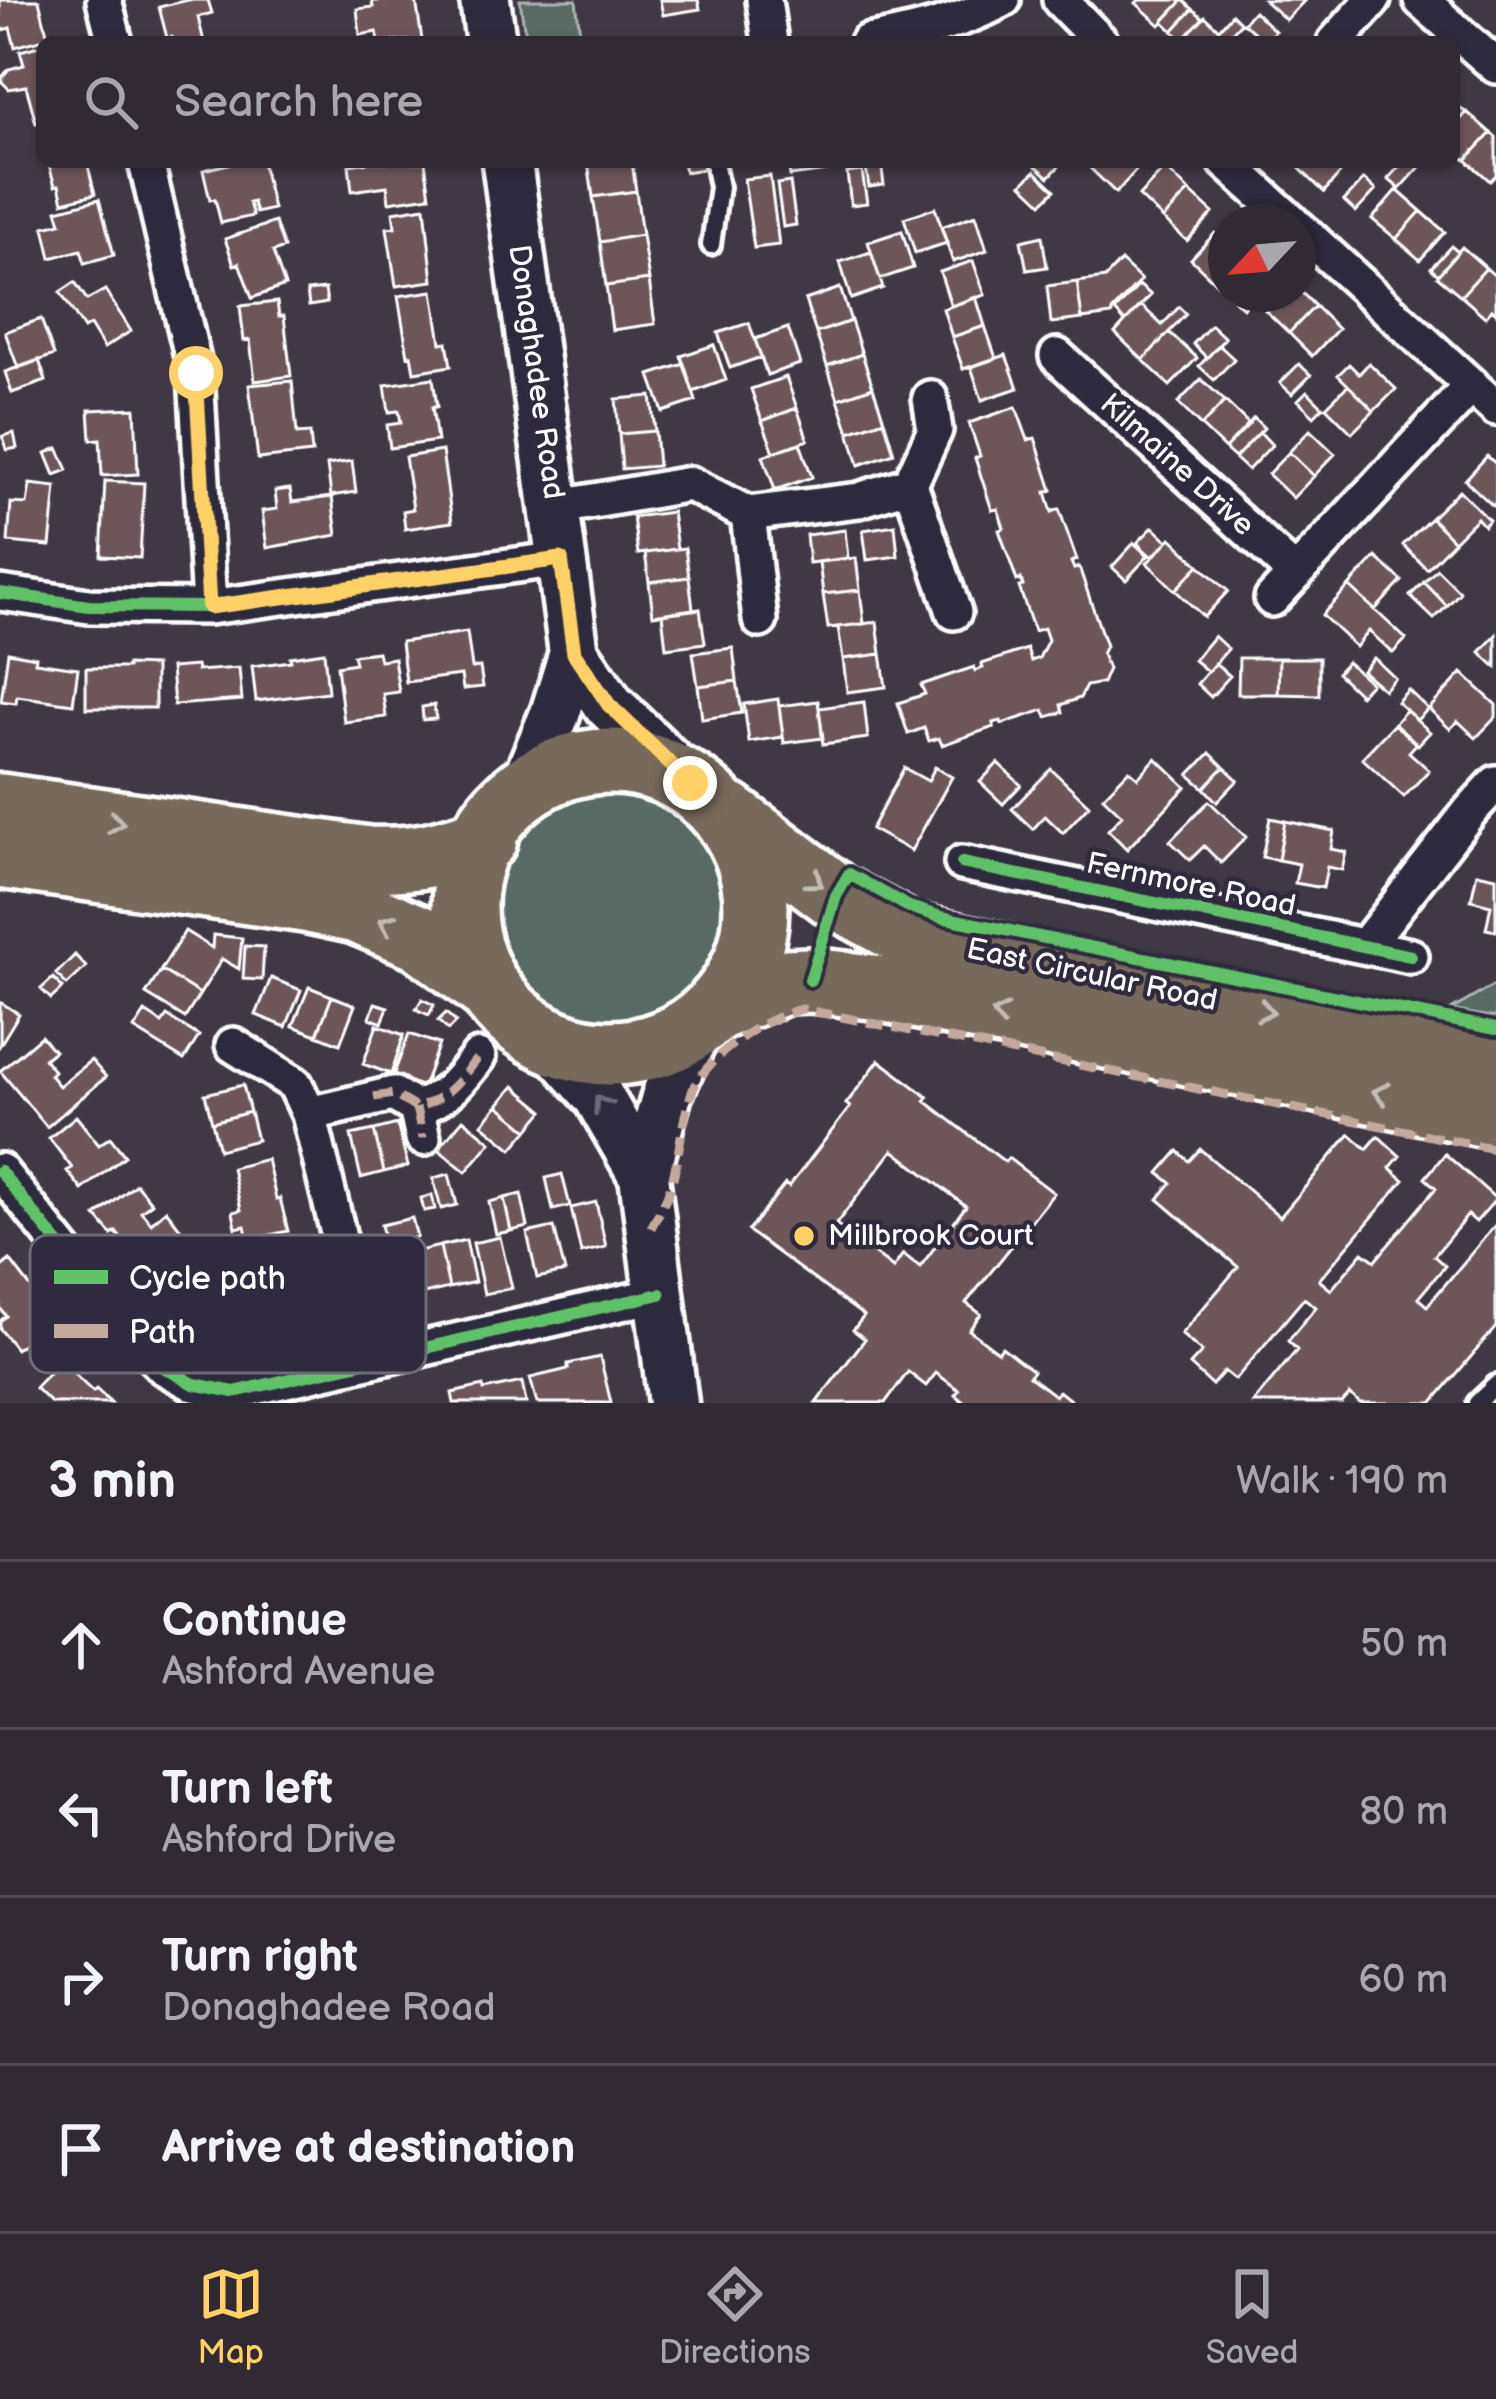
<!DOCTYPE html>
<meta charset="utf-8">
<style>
body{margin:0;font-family:"Balsamiq Sans",sans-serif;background:#3d3640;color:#f1f3f6}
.compass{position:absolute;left:1208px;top:204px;width:108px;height:108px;border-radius:50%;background:#312a34;box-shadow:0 3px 9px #0004;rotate:244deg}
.stop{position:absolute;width:36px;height:36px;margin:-27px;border:9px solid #ffd166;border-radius:50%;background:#fff}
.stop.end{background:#ffd166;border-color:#fff;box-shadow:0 3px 12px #0008}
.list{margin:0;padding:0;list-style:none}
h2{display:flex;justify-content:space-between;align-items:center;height:156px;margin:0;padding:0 48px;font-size:51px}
h2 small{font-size:39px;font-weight:400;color:#a8a7ac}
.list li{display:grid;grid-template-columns:78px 1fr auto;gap:36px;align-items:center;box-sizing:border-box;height:168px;padding:0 48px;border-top:3px solid #4c464f}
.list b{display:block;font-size:45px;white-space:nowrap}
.list p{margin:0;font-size:39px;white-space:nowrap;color:#a8a7ac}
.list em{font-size:39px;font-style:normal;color:#a8a7ac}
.icon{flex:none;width:66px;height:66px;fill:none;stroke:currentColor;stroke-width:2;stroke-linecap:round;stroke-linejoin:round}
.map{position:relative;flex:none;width:1496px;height:1403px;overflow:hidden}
.search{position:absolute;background:#312a34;box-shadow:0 3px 9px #0004;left:36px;right:36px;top:36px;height:132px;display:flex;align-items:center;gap:30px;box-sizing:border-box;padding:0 42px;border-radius:18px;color:#a8a7ac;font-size:45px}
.sheet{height:828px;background:#312a34}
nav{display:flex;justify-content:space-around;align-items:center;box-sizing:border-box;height:168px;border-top:3px solid #4c464f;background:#312a34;font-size:33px;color:#a8a7ac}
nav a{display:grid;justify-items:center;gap:6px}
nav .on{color:#ffd166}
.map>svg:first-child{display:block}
.green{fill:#596a63;stroke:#acb4b1;stroke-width:3}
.building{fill:#6c575a;stroke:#fff;stroke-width:3;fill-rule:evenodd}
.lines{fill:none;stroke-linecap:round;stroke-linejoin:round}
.lane-casing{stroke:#fff;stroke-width:26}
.street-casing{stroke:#fff;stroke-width:42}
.secondary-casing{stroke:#fff;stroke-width:57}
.highway-casing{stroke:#fff;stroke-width:72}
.lane{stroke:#2f2a3d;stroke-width:16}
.street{stroke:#2f2a3d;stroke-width:33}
.secondary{stroke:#2f2a3d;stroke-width:48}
.highway{stroke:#77695c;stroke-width:63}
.quiet{stroke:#c3a89e;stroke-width:9;stroke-dasharray:18 9;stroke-linecap:butt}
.cycleway-casing{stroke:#2f2a3d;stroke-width:20}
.cycleway{stroke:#61c268;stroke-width:12}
.oneway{stroke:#c2bcb6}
.oneway2{stroke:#6d6a77}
.route{stroke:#ffd166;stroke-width:15}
.poi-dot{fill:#ffd166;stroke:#2f2a3d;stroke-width:4.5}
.labels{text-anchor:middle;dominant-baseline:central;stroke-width:9;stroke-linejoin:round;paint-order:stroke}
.street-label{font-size:30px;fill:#fff;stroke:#2f2a3d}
.poi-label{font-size:30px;fill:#fff;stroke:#2f2a3d;text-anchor:start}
.key{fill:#2f2a3d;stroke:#6d6a77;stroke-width:3}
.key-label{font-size:33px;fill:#fff}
</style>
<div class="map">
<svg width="1496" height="1403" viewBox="0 0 1496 1403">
<rect width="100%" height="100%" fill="#413846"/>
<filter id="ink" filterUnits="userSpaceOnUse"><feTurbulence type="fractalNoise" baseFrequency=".00833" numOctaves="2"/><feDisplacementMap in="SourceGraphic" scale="24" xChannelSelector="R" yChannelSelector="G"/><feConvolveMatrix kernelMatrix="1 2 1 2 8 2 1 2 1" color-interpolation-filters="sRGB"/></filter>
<g filter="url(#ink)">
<path class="green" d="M520 0H576L581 42H531L524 27Z
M495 907a118 118 0 1 1 236 0a118 118 0 1 1-236 0Z
M1496 984V1018L1451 1010Z"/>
<path class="building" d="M0 0H39L48 38 15 47 10 28 0 31Z
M188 0H208L212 13 198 17 204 42H173L172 37 167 38 159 7Z
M416 0 422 40 379 42 377 32 360 35 357 9 373 7 372 1Z
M660 0H698L700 9 663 15Z
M1139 0H1183L1160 25 1136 3Z
M1183 0 1193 9 1173 31 1163 21Z
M1264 0H1305L1286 20Z
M1193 9 1203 18 1182 40 1173 31Z
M1254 11 1275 31 1265 42 1243 23Z
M1232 14 1241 23 1223 42 1181 41 1205 16 1219 29Z
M42 45V122L36 123 26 86 9 89 2 82V77L9 69 24 65 20 51Z
M1456 104 1466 113 1454 127V107Z
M1467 112 1491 133 1466 160 1454 150V127Z
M1491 133 1496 137V175L1490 181 1466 160Z
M48 162H87L95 194 63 202 59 185 55 186Z
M237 162H262L273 209 256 213 253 202 249 203 253 216 221 223 215 199 210 200 203 170Z
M370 162H425L430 196 389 202 387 186 352 191 349 165Z
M588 162H632L636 191 593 197Z
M683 162H702L703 169 685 172Z
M788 162H818L820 172 790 176Z
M818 162H849V168L820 172Z
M865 162H881L884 185 869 187Z
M1039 162H1063L1049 177 1036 166Z
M1098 162H1134L1139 167 1116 193 1091 169Z
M1293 162H1338L1345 168 1324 192Z
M1403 162H1414L1420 167 1400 189 1388 179Z
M1165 168 1189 191 1163 219 1139 196Z
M862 171 867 203 851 205 847 173Z
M1035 171 1055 190 1042 203 1022 184Z
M770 176 779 245 754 248 744 179Z
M1364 179 1376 190 1356 212 1344 201Z
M790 182 796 225 783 227 777 184Z
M1397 190 1421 211 1396 239 1372 219Z
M636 191 642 235 600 242 593 197Z
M1189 191 1213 213 1187 241 1163 219Z
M99 199 114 255 85 263 81 250 51 258 44 227 61 223 57 210Z
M425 207 433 281 396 286 387 228 395 227 393 212Z
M935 208 947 243 915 253 904 218Z
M1421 211 1445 232 1420 260 1396 239Z
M976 215 987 250 953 262 941 227Z
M275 222 284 248 273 252 285 286 252 298 239 263 234 265 225 239Z
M902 231 913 268 880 279 868 242Z
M1215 233 1226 243V274L1217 284 1191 259Z
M642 235 649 280 606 286 600 242Z
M1042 236 1047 267 1027 270 1021 241Z
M1451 246 1458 252 1438 275 1431 268Z
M1462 247 1486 268 1461 296 1437 276Z
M871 252 883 288 851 299 840 262Z
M973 261 985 295 951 306 940 272Z
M1121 261 1141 280 1112 311V315L1082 319 1077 282 1105 278Z
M1486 268 1496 277V313L1492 309 1485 317 1461 296Z
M649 280 655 324 612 330 606 286Z
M75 282 87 300 105 290 131 331 104 348 90 325 84 329 60 292Z
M1077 282 1082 319 1051 323 1047 286Z
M1139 285 1151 295 1125 322 1115 311Z
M840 288 851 321 816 333 805 300Z
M325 289 327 303 309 306 307 291Z
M1298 289 1315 306 1289 333 1265 310 1281 294H1298Z
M433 291 441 343 447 342 451 366 414 372 411 355 408 356 398 296Z
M1228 294H1256L1243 308Z
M976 297 985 326 952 337 943 309Z
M277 302 279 316H284L291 376 255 381 250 340 244 341 240 306Z
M1141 305 1162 325 1179 307 1186 314 1143 360 1115 333Z
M1315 306 1338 329 1312 356 1289 333Z
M41 319 54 355 18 368 5 332Z
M851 321 862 354 827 366 816 333Z
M749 323 761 357 730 368 718 333Z
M1211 325 1225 338 1207 358 1193 344Z
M985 326 996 358 963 369 952 337Z
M788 328 800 364 767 375 755 339Z
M1169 332 1197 358 1170 386 1143 360Z
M714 345 726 380 693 392 681 356Z
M1219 345 1234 359 1214 380 1199 366Z
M862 354 873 387 838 399 827 366Z
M1006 355 1018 388 982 400 971 367Z
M39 360 46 381 12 393 5 372Z
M1369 363 1396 389 1374 411 1338 375 1349 364 1359 374Z
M684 364 696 401 663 412 650 375Z
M1299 364 1311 375 1292 394 1280 383Z
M786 377 797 408 762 421 751 389Z
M433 378 437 407H432L437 441 390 448 387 425 401 423 399 411 389 412 385 385Z
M1201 379 1225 401 1201 426 1178 403Z
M292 381 297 434 310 433 312 453 258 459 249 385Z
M1348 385 1374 411 1352 433 1326 407Z
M873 387 884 420 849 432 838 399Z
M1307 391 1323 407 1314 416 1298 400Z
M651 396 655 431 619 434 616 399Z
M1225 401 1249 424 1225 449 1201 426Z
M1016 407 1028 440 1035 438 1052 490 1046 492 1052 512 1059 509 1077 560 1071 562 1074 569 1079 567 1106 646 1102 654 1108 669 1102 683 1086 686 1080 698 1061 705 1063 712 1047 717 1044 710 1002 724 1001 721 993 723 994 727 942 745 939 738 929 741 924 728 908 734 898 703 925 694 921 685 974 667 975 671 983 668 982 664 1027 649 1031 661 1039 658 1048 640 1044 628 1034 631 1019 587 1023 586 1021 579 1017 581 999 530 1004 528 998 509 992 510 975 458 980 456 969 423Z
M135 408 138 474 102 476 100 439 91 440 89 410Z
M797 408 808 440 774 452 762 421Z
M1254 418 1264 428 1235 458 1225 449Z
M884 420 894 453 859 465 849 432Z
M1310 430 1335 454 1314 476 1289 452Z
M655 431 658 466 622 469 619 434Z
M1260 432 1272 445 1248 470 1235 458Z
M14 433 17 448 7 450 3 436Z
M800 443 812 477 775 490 763 456Z
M58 448 68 470 55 475 46 453Z
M442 451 452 522 405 529 403 511 413 509 405 457Z
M1289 452 1314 476 1293 498 1268 474Z
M1487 456 1496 464V502L1493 506 1465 480Z
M352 461 356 492 331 496 327 465Z
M105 481 144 483 140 558 101 556Z
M30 484 56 487 50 546 8 542 11 503 27 504Z
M290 489 292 502 332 497 337 535 267 548 262 511 277 509 275 491Z
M1459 490 1489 520 1484 526 1477 518 1454 541 1431 518Z
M672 512 677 549 638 554 633 517Z
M1431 518 1454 541 1427 569 1403 545Z
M895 525 898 556 867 560 863 530Z
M1153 527 1168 541 1152 557 1137 543Z
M845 530 848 558 809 563 806 535Z
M1171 538 1199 565 1175 590 1147 563Z
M1134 543 1148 556 1126 580 1112 567Z
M685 548 689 577 649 582 645 553Z
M1376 557 1402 581 1375 610 1349 586Z
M856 558 860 590 823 594 819 562Z
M1199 565 1228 591 1204 617 1175 590Z
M1437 569 1460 592 1447 606 1424 582Z
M689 577 693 609 653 615 649 582Z
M1424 582 1447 606 1434 619 1410 596Z
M1349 586 1406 639 1393 653 1369 631 1356 647 1322 615Z
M860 590 864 624 828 628 823 594Z
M700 609 705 643 666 648 662 614Z
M877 622 881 654 843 659 838 627Z
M467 632 472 668 480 667 483 687 463 689 461 675 406 682 401 642Z
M1496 635V667L1480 652Z
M1214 636 1228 649 1208 672 1194 660Z
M733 648 737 681 698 686 693 653Z
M8 652 36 657 35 662 78 668 73 704 17 696 16 703 1 701Z
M324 652 328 692 256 701 252 666 291 661 290 657Z
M378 652 380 660 394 658 399 692 383 694 386 717 344 722 337 666 355 663 353 655Z
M881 654 886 687 847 692 843 659Z
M1239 658H1279L1278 694H1238Z
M1279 658H1319V695L1278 694Z
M1374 658 1395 678 1384 690 1362 671Z
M1347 662 1371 683 1360 695 1337 673Z
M1215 663 1230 676 1211 697 1197 684Z
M127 665 155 666V708H86V668H127Z
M196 666 197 671 239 668 242 700 174 705 171 668Z
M1462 673 1496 705V717L1476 738 1458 721 1450 729 1429 709Z
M737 681 742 713 702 719 698 686Z
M1408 690 1428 709 1417 720 1397 702Z
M778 699 783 737 749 742 744 704Z
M818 701 823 738 784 743 779 706Z
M864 702 868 738 823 744 819 708Z
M434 705 436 719 423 720 422 707Z
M1406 710 1430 732 1418 745 1394 724Z
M1394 724 1416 744 1409 752 1429 770 1404 797 1362 758Z
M1210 753 1224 767 1204 788 1189 775Z
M1156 758 1186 787 1127 849 1108 830 1122 815 1103 797 1129 770 1138 778Z
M998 763 1021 785 1003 804 980 782Z
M935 767 952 777 911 851 871 829 904 768 928 781Z
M1224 767 1238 780 1217 802 1204 788Z
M1051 769 1089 805 1063 833 1045 816 1033 829 1012 809Z
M1209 801 1246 837 1221 863 1204 846 1190 860 1170 841Z
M1270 818 1285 821 1278 860 1262 857Z
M1285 821 1334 831 1331 849 1346 852 1342 870 1327 867 1323 888 1295 883 1299 864 1278 860Z
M1477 873 1496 877V931L1486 929 1491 905 1471 900Z
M185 931 212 948 213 935 242 938 239 969 222 959 200 994 161 970Z
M245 946 264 947 262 980 243 979Z
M75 955 86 967 67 985 56 974Z
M161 970 200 994 185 1018 146 994Z
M53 978 63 988 51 999 41 989Z
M271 978 301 990 286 1027 256 1015Z
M309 987 332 996 317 1035 293 1026Z
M332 996 355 1005 340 1044 317 1035Z
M422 999 434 1005 429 1015 416 1009Z
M0 1002 19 1014 0 1045Z
M375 1003 388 1007 382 1023 370 1018Z
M145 1012 162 1023 167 1016 199 1036 184 1060 134 1029Z
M446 1013 456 1022 448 1030 438 1021Z
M377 1025 404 1035 391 1074 363 1064Z
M409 1034 439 1044 423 1087 393 1076Z
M41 1036 54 1051 44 1059 54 1071 50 1075 59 1086 91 1060 106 1077 47 1127 0 1071Z
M879 1060 928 1097 925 1101 1005 1162 1008 1158 1054 1193 966 1303 981 1314 969 1330 998 1352 1002 1347 1033 1371 1029 1376 1055 1396 1059 1391 1074 1403H965L955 1395 959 1390 936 1373 926 1386 908 1372 885 1403H816L865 1339 853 1330 864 1316 748 1231 785 1184 789 1187 850 1107 846 1104ZM893 1150 966 1206 920 1267 903 1254 893 1268 836 1224Z
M243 1085 250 1112 212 1122 205 1094Z
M514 1086 544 1111 528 1130 498 1105Z
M498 1105 528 1130 512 1149 482 1124Z
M250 1112 257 1140 219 1150 212 1122Z
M76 1116 99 1145 110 1137 125 1156 82 1190 67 1171 72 1168 49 1138Z
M463 1119 491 1142 466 1172 438 1149Z
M397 1124 408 1166 384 1172 374 1130Z
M374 1130 384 1172 361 1178 351 1135Z
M1350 1134 1367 1149 1378 1136 1400 1156 1390 1168 1404 1180 1319 1280 1331 1290 1363 1252 1375 1261 1436 1188 1425 1178 1445 1154 1496 1199 1476 1222 1468 1215 1434 1256 1445 1266 1418 1298 1427 1306 1496 1224V1327L1432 1403H1360L1350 1394 1342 1403H1253L1297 1350 1288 1341 1316 1307 1304 1298 1235 1380 1224 1371 1212 1385 1190 1365 1202 1352 1181 1334 1238 1267 1158 1199 1171 1183 1159 1173 1178 1151 1189 1161 1200 1149 1280 1217Z
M267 1159 276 1199 280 1198 288 1231 248 1240 245 1226 236 1228 233 1212 241 1210 232 1168Z
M449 1174 457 1205 441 1209 433 1178Z
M562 1174 570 1206 553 1210 546 1178Z
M136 1184 152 1203 141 1211 151 1223 166 1210 180 1228 139 1261 116 1232 112 1235 96 1216Z
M521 1194 528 1227 511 1231 504 1198Z
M432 1195 435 1209 424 1211 421 1198Z
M504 1198 511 1231 496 1234 489 1202Z
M596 1202 606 1247 581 1253 571 1208Z
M412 1218 417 1237 386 1245 381 1225Z
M554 1227 565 1272 537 1278 527 1233Z
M500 1237 512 1288 484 1294 473 1243Z
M466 1240 475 1282 449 1288 440 1246Z
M440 1246 449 1288 424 1294 414 1252Z
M10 1260 35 1293 40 1289 60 1314 16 1349 0 1329V1321L6 1316 0 1308V1268Z
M600 1357 611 1403H537L530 1378 568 1369V1364Z
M60 1361 93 1392 96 1389 111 1403H51L35 1388Z
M522 1382 526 1403H454L452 1393 483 1386 484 1390Z"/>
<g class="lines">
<defs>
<path id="lane" d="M711 245 719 187 714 162
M1477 1403 1496 1385"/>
<path id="street" d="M104 0 115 42
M764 0 770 42
M1060 0 1101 42
M1421 0 1496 66
M867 42C915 33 959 23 1003 0
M1335 42 1373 0
M146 162 196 373 209 607
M1226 162 1292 222
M1298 227 1496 408
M1057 356 1296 574
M930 398 935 430 910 484 954 612
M554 508 690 484 748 514 859 500 910 484
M748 514 760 620
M0 593 89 606 209 607 561 559
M1272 599 1472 385
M962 863 1411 956
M1366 945 1471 810 1496 783
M233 1045 295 1084 309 1114 369 1360
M416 1108 423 1138
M309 1114 393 1094 416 1108C448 1098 458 1082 478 1057
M0 1171 131 1334 163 1367 194 1384 234 1392 660 1294"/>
<path id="secondary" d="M485 0 491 42
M507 162 574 653 555 714 525 785
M574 653 609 705 690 783
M548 1040 598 1096 644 1176 673 1403
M644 1176 667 1094 699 1024"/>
<path id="highway" d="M464 907a146 146 0 1 1 292 0a146 146 0 1 1-292 0Z
M0 806 368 859C416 861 440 854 485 839
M728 815 836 896 908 935 1083 974 1496 1058
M0 856 305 900 356 911 421 938 485 986
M715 1009 786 981 810 980 872 987 1496 1117"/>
</defs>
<use href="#lane" class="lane-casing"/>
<use href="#street" class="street-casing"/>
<use href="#secondary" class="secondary-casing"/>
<use href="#highway" class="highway-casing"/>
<use href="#lane" class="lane"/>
<use href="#street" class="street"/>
<use href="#secondary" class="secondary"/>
<use href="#highway" class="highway"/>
<path class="quiet" d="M374 1097 393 1094 416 1108C448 1098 458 1082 478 1057
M416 1108 423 1138
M651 1228C658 1214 667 1200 671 1185 680 1155 681 1121 692 1092 706 1056 765 1017 802 1009L1496 1149"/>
<defs>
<path id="cycleway" d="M0 593 89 606 209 607 561 559
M962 863 1411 956
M810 980 836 896 849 874 909 907 941 917 1496 1029
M0 1171 131 1334 163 1367 194 1384 234 1392 660 1294"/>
</defs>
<use href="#cycleway" class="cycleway-casing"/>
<use href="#cycleway" class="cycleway"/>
</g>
<defs><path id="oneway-chevron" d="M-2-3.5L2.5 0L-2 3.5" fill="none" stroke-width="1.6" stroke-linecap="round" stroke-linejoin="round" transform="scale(3)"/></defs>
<g class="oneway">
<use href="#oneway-chevron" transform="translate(116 823) rotate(8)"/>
<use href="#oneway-chevron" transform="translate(815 881) rotate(37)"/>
<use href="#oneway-chevron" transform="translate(387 923) rotate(-157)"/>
<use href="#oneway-chevron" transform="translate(1266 1011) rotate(11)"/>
<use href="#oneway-chevron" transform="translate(1000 1014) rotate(-168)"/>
<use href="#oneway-chevron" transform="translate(1381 1093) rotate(-168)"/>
</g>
<use class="oneway2" href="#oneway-chevron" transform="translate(601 1104) rotate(-124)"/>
</g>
<g class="lines" filter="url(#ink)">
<path class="route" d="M196 373 209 607 561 559 574 653 609 705 690 783"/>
</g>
<circle class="poi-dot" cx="804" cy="1236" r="12"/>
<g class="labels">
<g class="street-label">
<text transform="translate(536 372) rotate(82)">Donaghadee Road</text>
<text transform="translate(1177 465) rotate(42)">Kilmaine Drive</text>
<text transform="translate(1191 885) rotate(12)">Fernmore Road</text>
<text transform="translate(1092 975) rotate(12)">East Circular Road</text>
</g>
<g class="poi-label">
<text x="828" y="1236">Millbrook Court</text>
</g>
</g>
<rect x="30" y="1235" width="396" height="138" rx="18" class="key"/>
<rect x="54" y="1270" width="54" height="14" fill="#61c268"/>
<rect x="54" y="1324" width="54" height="14" fill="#c3a89e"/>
<g class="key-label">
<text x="129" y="1289">Cycle path</text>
<text x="129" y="1343">Path</text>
</g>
</svg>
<svg class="compass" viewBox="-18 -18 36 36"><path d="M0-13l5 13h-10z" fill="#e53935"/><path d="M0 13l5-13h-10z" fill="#a8a7ac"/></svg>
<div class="stop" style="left:196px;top:373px"></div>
<div class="stop end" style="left:690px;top:783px"></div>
<div class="search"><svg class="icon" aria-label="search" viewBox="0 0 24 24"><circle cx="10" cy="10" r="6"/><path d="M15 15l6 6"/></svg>Search here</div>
</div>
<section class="sheet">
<h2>3 min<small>Walk · 190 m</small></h2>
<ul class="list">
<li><svg class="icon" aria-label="ahead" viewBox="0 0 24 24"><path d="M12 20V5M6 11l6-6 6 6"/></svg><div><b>Continue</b><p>Ashford Avenue</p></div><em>50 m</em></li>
<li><svg class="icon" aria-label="left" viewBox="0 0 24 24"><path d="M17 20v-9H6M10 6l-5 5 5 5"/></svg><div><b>Turn left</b><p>Ashford Drive</p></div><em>80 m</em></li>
<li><svg class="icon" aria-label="right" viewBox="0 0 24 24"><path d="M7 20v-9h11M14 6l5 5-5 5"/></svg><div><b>Turn right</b><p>Donaghadee Road</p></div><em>60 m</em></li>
<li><svg class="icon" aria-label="arrive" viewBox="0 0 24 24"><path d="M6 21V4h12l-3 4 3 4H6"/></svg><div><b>Arrive at destination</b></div></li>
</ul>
</section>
<nav>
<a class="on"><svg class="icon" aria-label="map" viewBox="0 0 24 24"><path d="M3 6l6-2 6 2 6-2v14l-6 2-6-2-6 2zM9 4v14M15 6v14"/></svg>Map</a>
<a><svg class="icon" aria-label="directions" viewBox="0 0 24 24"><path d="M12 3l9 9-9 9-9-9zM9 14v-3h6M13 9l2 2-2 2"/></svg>Directions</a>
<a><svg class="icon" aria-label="saved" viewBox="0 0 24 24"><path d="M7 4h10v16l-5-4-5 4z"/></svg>Saved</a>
</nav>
